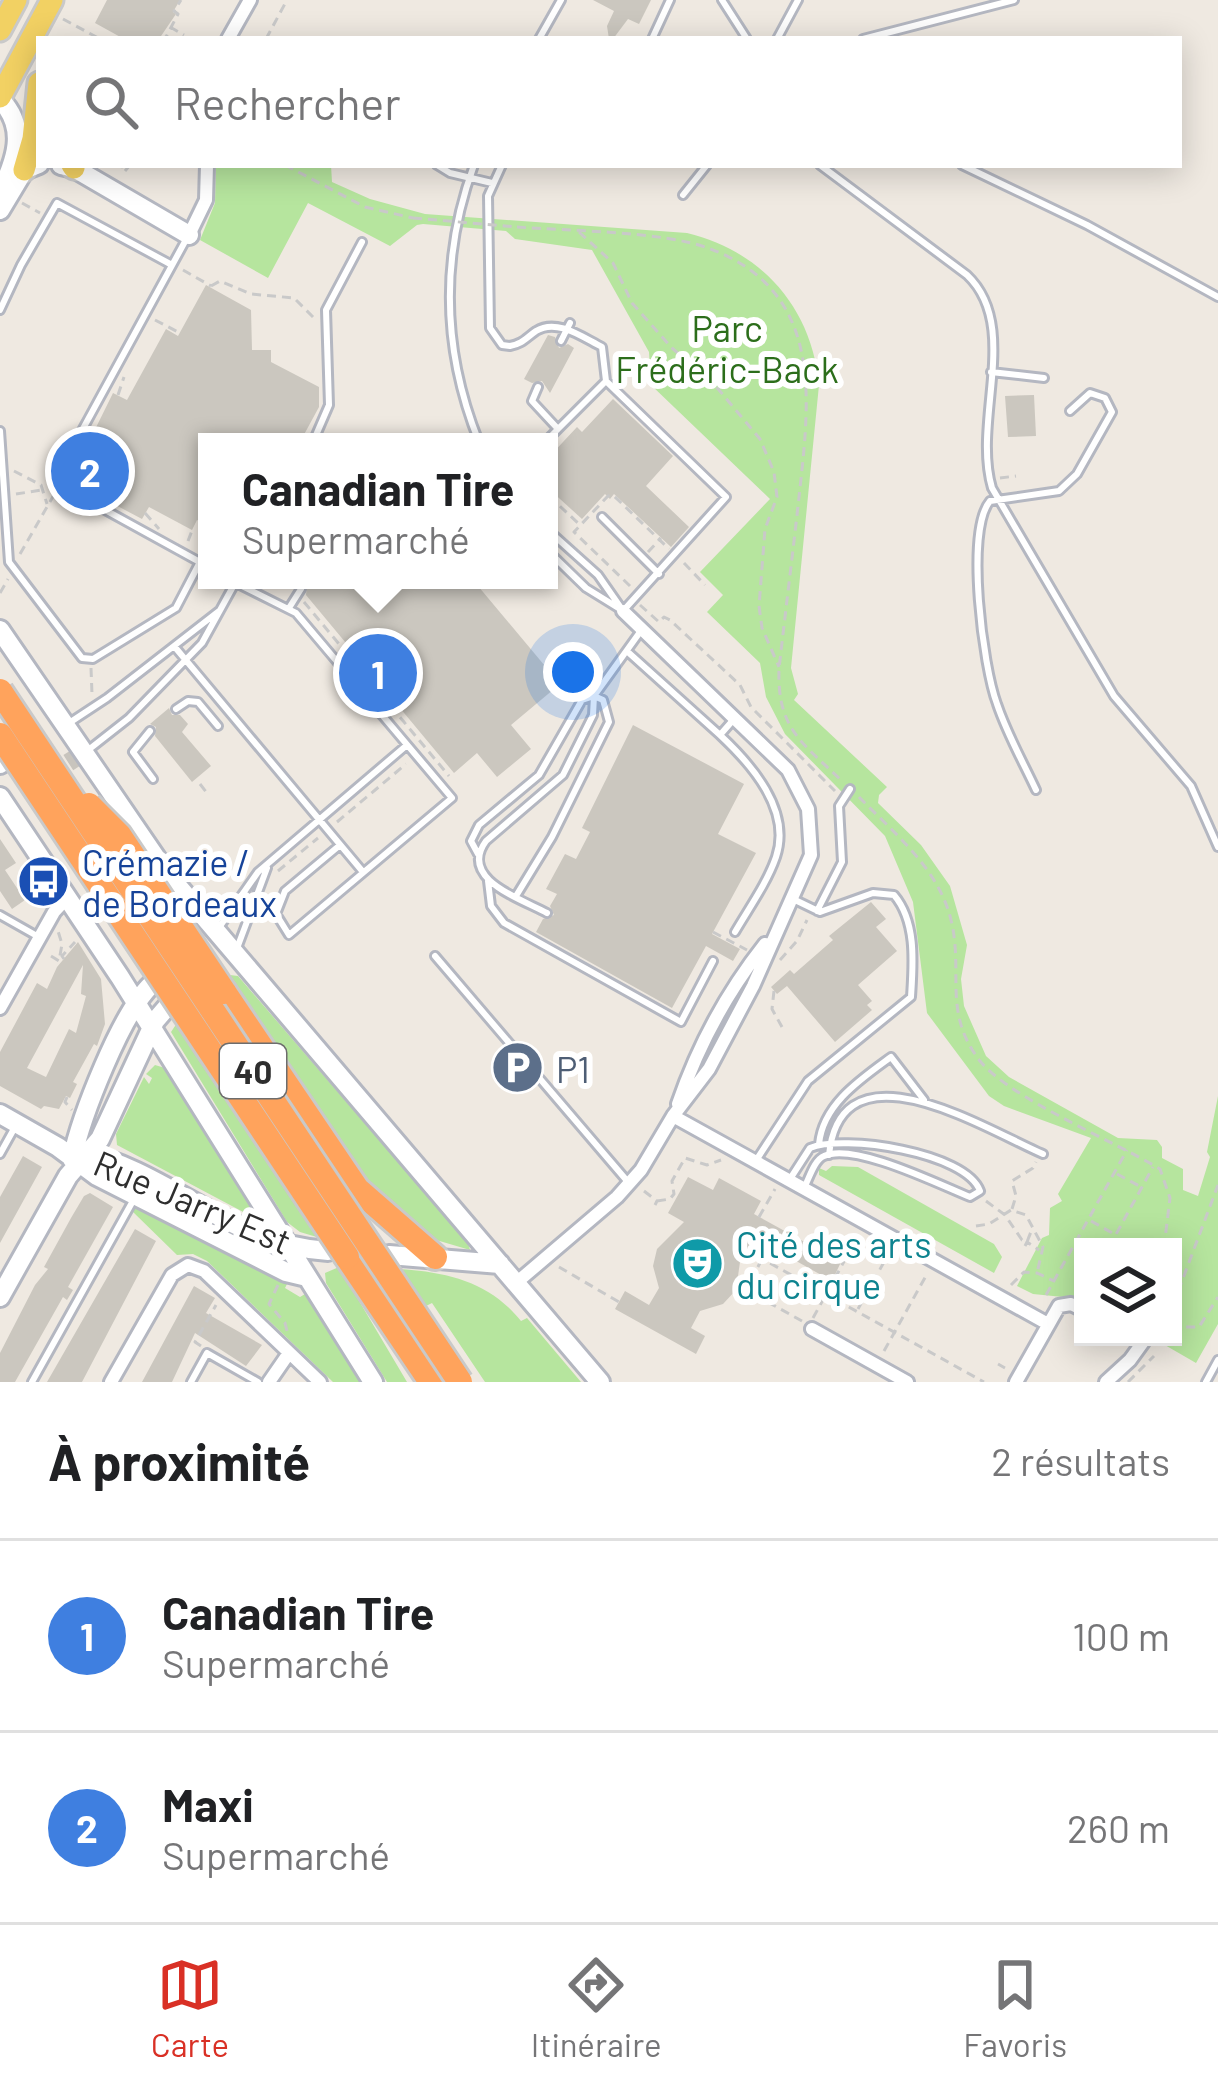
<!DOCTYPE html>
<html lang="fr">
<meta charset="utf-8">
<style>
body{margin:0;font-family:Barlow,sans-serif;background:#f6f6f6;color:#202124}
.controls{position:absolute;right:36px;bottom:36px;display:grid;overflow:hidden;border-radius:0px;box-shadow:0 6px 30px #0003}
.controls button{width:108px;height:108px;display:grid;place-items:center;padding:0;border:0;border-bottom:3px solid #e0e0e0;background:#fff;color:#202124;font:60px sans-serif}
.you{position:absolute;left:573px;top:672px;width:42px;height:42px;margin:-30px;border:9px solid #fff;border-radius:50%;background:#1a73e8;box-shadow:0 0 0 18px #1a73e833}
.badge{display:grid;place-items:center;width:78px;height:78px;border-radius:50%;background:#d93025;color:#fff;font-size:39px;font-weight:700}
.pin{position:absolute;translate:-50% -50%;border:6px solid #fff;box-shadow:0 3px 12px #0006}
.popup{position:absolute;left:198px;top:433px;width:360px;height:156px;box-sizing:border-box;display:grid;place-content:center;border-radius:0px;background:#fff;filter:drop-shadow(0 3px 9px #0005);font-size:39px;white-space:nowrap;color:#757577}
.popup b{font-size:45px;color:#202124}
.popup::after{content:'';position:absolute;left:50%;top:100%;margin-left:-24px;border:24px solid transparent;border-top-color:#fff}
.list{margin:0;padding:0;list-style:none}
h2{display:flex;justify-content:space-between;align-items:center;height:156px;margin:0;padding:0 48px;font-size:51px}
h2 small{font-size:39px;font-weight:400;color:#757577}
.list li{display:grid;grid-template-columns:78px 1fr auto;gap:36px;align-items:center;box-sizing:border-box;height:192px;padding:0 48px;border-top:3px solid #e0e0e0}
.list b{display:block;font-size:45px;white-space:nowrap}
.list p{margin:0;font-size:39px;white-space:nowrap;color:#757577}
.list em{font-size:39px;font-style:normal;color:#757577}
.icon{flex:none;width:66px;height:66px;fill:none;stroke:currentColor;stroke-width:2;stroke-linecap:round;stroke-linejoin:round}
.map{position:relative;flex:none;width:1218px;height:1382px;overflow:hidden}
.search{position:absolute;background:#fff;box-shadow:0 6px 30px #0003;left:36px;right:36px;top:36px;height:132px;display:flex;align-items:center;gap:30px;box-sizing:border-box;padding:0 42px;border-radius:0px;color:#757577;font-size:45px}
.sheet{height:540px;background:#fff}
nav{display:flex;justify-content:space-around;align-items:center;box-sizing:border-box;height:168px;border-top:3px solid #e0e0e0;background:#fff;font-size:33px;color:#757577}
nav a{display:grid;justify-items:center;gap:6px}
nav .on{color:#d93025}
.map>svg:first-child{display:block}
.green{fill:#b6e59e}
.building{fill:#cbc7bf;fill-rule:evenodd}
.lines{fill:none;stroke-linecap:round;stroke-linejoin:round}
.secondary-tunnel{stroke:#c8c4bd;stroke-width:18;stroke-dasharray:18 9;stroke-linecap:butt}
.lane-casing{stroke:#b4b7c1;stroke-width:12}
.street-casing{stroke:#b4b7c1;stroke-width:18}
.secondary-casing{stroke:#b4b7c1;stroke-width:24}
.primary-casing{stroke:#c9c9c9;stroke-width:27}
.highway-casing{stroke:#c9c9c9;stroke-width:30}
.path{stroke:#c9c9c9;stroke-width:3;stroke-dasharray:9 6;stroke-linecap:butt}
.lane{stroke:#fff;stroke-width:6}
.street{stroke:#fff;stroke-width:12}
.secondary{stroke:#fff;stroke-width:18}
.primary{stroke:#f2d163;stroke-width:21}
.highway{stroke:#ffa35c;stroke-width:24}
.highway-bridge-casing{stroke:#c9c9c9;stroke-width:30;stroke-linecap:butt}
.path-bridge{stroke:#c9c9c9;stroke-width:3;stroke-dasharray:9 6;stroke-linecap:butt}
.highway-bridge{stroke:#ffa35c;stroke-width:24}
.labels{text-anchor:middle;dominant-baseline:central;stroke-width:12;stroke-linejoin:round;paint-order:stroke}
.shield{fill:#fff;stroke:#6d6d6d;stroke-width:3}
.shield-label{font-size:33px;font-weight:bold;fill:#2e2e2e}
.park-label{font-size:36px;fill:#2c6e1b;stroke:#fff}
.transit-label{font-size:36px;fill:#164399;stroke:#fff;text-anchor:start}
.service-label{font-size:36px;fill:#4e5e75;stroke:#fff;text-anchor:start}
.street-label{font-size:36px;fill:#2e2e2e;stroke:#fff}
.culture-label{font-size:36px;fill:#0d838f;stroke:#fff;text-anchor:start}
</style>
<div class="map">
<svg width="1218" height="1382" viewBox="0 0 1218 1382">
<rect width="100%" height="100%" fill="#efe9e1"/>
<path class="green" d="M216 165H331L332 182 370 199 425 214 687 233C762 251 812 308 819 385L791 668 798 694 794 700 887 787 879 795 878 803 921 845 950 886 967 945 961 979 964 1006 986 1056 1009 1077 1118 1138 1157 1140 1162 1147V1158L1183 1169V1190L1198 1196 1210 1157 1207 1152 1218 1096V1324L1196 1363 1151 1337H1173V1247H1083V1299L1033 1294 1017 1286 1042 1238 1049 1235 1050 1208 1062 1201 1058 1194 1091 1138 1004 1106 989 1096 927 1013 913 902 885 836 785 734 766 697 760 663 707 612 723 595 700 572 770 499 651 385 649 352 592 250 515 239 506 231 423 224 417 225 390 246 308 203 268 278 200 240 215 203Z
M230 975 238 976 468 1243 470 1250 426 1237 377 1203 225 980Z
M177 1023 320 1238 300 1232 287 1222 171 1032Z
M155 1065 165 1068 251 1205 247 1214 117 1145 116 1134 144 1077 149 1084 152 1078 146 1074Z
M832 1166 858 1167 994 1244 1002 1257 994 1273 819 1175V1168L826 1171Z
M137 1206 288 1282 285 1288 300 1297 305 1294 361 1382H333L207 1261 193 1254 177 1255 132 1211Z
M339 1267 407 1382H387L326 1283 325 1273Z
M399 1269C447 1272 490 1282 521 1321L527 1318 581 1382H485L432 1303 424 1307Z"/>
<path class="building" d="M107 0H180L173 12 176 14 159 39H124L95 23Z
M593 0H651L639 24 628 19 613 39H609L607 26 614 11Z
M206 285 251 310 252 350H271V362L319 387V407L300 442H207V525L197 520 192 530 149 507 142 519 91 492 79 462 113 393 127 400 166 329 178 336Z
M548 335 555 337 559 348 568 344 574 348 550 393 542 381 532 383 524 379Z
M1034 395 1036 436 1008 437 1005 396Z
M613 399 673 456 646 486 689 527 671 547 614 494 610 499 605 494 582 519 549 489V457L577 427 582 432Z
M294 580H473L560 684 511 725 531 749 497 777 477 753 454 773 306 595 307 585Z
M169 708 172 715H180L188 724 182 732 211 766 192 782 155 736 156 727 150 724Z
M633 725 744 784 718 834 756 853 712 934 740 949 733 961 706 946 672 1008 536 932 543 919 554 915 550 906 557 894 546 889 565 854 576 859 590 832 582 828Z
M0 839 16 863 5 870 25 900 12 909 0 891Z
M871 902 886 919 876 927 897 951 858 985 872 1001 867 1005 872 1010 835 1042 787 986 777 994 771 987 790 970 794 974 833 940 829 936Z
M78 942 101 979 105 1024 97 1046 94 1044 73 1082 77 1084 70 1098 66 1096 59 1109 44 1106 41 1109 0 1086V1052L37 983 47 989 57 967ZM83 965 81 994 86 996 76 1033 69 1029 46 1077 27 1068Z
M23 1156 42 1167 0 1243V1197Z
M688 1177 713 1190 719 1178 761 1201 754 1214 841 1262 832 1281 764 1243 754 1262 741 1255 736 1290 723 1304 700 1311 691 1328 705 1336 696 1354 615 1309 625 1291 649 1305 659 1288 653 1266 657 1249 684 1222 668 1213Z
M90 1193 113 1207 68 1287 73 1290 67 1300 63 1297 15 1382H0V1353L35 1285 48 1269 44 1267 71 1218 84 1196Z
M135 1229 156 1241 82 1382H47Z
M194 1286 215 1298 206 1313 262 1345 246 1366 195 1333 172 1382H142Z"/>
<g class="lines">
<path class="secondary-tunnel" d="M23 792 77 757"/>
<defs>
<path id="lane" d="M722 0 747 39
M539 39 561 0
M652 39 670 0
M777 39 798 0
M863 39 1014 0
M437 165 450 173 492 183
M474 165C440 258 442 350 479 442
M502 165 488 196 490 328 502 345 510 346C522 344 526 338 536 331 557 318 582 337 602 347L606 381
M820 165 967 275C1021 326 972 420 992 488L1114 696 1191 786 1218 847
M962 165 1087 225 1218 297
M683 195 707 165
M188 236 67 458C63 477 72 489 87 500L207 566
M0 310 21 265 57 203 172 265
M561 341 570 323
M991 372 1044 378
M538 387 532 401 558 429
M0 431 9 562 82 658 93 659 176 608 200 562
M313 442 329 405 326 310 362 242
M545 442 606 381 726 497 623 611
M602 517 659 574
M549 531 598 575 621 608
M549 552 586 588 620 609
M230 580 296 613 452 798 289 935 276 914 285 891 340 845
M289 608 301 589
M174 646 363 872
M629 653 720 735
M176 709 188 701 198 702 218 726
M734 719 720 735C751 764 792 810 776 857 767 883 749 908 735 932
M66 725 107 698 219 611
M150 731 133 752 153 779
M87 751 129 718 202 643 235 583
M1036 790C1023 762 1007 734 997 704 983 667 965 531 990 501L1059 491 1077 474 1112 412 1105 398 1090 393 1070 411
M478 854 471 841 479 825 539 775 582 700 594 696 603 700 609 722 552 837 516 896
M488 881 491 906 504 923 681 1022 713 961
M817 911 842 862 839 806 850 789
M547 913C521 899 458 879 486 841L563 775 593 715 594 696 640 632
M0 915 37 936
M218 929 258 872 407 745
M236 951 267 868
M435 956 628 1182
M819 1144C823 1104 861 1079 891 1057L924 1100
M0 1154 15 1127
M829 1155C841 1038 985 1129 1043 1154
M757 1159 808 1081 911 997C913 965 917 922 894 895L873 893 820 912 793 899
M790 1179 810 1148C843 1134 966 1152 980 1191L970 1197C940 1185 854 1142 824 1156 814 1160 809 1179 804 1188
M32 1382 134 1199
M191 1382 207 1353 258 1382
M1206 1382 1218 1360"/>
<path id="street" d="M228 39 250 0
M189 235 206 200 207 165
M0 1008 54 912 67 898
M678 1104C698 1046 727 992 765 944
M673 1116 1048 1324
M516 1283 617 1197 641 1170 673 1116 709 1069 753 986 811 855 808 809 788 770 623 611
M812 1329 907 1382
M111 1382 172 1275 188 1265 204 1271 320 1382
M269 1382 289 1353
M1016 1382 1059 1306 1071 1304 1083 1310
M1106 1382 1130 1360 1143 1342 1133 1337"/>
<path id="secondary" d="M0 99C29 129 15 160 0 194
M61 165 74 168 189 235
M0 210 24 170 39 164
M0 630 165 871 600 1382
M0 764 3 762
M0 797 120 977 373 1382
M0 1114 58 1147 97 1176 286 1272 307 1277
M80 1152C168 1171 235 1247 328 1251
M72 1159C81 1117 121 1013 152 984
M389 1255 500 1264
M0 1297 68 1176 100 1139 155 1021 167 1007"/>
<path id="primary" d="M0 30 16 0
M0 97 52 0
M72 165 74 168
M24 170 33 139 39 83"/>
<path id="highway" d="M224 992 357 1189 435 1257
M347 1257 431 1382"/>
</defs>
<use href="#lane" class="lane-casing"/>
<use href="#street" class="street-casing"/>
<use href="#secondary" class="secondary-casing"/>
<use href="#primary" class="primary-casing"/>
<use href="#highway" class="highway-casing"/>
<path class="path" d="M63 19 100 39
M170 27 184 35
M160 39 166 37 178 14 174 11 181 0
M266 39 287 0
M114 165 123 167
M285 165 365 207 413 218
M125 171 130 165
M22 203 40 213
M517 227C569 231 661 231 708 248 828 292 809 404 798 506 792 560 785 615 779 669 777 730 803 743 843 782
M579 232 613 263 632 303 672 348 714 384 760 439 774 472 777 497 765 529 759 606 762 628 779 667
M183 270 211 286
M211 286 220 281 251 294 294 298 315 319
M155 320 180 333
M118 395 124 377
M79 464 82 480
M14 471 41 485 47 504
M1000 478 1016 476
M16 494 42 490
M549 496 579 524
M145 513 159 529
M188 541 193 528
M648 552 661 538
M20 554 59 486
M684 563 705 585
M630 586 574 532 608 496 613 495 669 549
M0 593 8 579
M304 602 449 776
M640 605 659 622 664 617 670 620 740 685 751 707 835 791
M91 668 92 694
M200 784 207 793
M859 797C894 833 939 869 951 920 964 973 942 1012 980 1061 1011 1099 1114 1141 1160 1169L1170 1198 1164 1247
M337 822 406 764
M278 871 318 838
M713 932 747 950
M51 956 59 961 62 944 58 931
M64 959 62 956 75 942
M780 960 797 941 807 920
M774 991 772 1009 782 1027
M67 1097 65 1102 72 1110
M1117 1174 1141 1187
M644 1191 657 1201 655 1205
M657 1201 670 1199 674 1194 672 1181 685 1158 707 1165 721 1160
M986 1201 1005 1215 1022 1240 1027 1242 1032 1229
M1012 1209 1016 1196 1012 1181 1033 1168 1036 1162
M759 1217 775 1189
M1091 1221 1114 1234
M976 1226 989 1224 1011 1210 1026 1215 1043 1247 1037 1273
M1025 1246 1027 1242 1039 1250
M1109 1247 1153 1167
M757 1256 984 1382
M762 1259 746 1290 802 1321
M559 1267 619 1302
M278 1285 269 1304 285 1323 287 1331
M1011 1285 1024 1272 1037 1273 1054 1281
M1046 1295 1127 1150
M1173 1305 1218 1185
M858 1309 889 1253
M813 1318 858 1236
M1173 1321 1182 1327H1199L1218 1297
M201 1346 195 1342 216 1305
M884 1351 927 1274
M998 1364 1005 1368
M1128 1382 1154 1356"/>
<use href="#lane" class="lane"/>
<use href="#street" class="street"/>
<use href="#secondary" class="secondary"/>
<use href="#primary" class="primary"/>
<use href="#highway" class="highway"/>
<defs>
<path id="highway-bridge" d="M0 691 460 1382
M0 735 347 1257
M89 805 119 835 224 992"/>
</defs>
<use href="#highway-bridge" class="highway-bridge-casing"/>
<path class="path-bridge" d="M413 218 517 227"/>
<use href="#highway-bridge" class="highway-bridge"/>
</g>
<defs>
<symbol id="bus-disc" viewBox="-11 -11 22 22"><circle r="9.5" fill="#1a4fb4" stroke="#fff"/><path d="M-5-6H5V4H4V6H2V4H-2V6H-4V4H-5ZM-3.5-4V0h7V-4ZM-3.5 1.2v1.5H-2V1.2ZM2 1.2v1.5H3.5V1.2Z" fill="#fff"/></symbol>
<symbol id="parking-disc" viewBox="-11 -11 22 22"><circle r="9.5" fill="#5c6f8a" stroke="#fff"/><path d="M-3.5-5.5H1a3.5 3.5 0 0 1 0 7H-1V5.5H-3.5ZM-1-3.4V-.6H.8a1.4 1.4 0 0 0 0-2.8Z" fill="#fff"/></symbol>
<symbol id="theatre-disc" viewBox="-11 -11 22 22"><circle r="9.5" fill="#0f9aa8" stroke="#fff"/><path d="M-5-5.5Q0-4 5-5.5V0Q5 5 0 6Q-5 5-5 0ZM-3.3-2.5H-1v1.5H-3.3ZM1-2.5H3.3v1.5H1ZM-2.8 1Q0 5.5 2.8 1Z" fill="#fff"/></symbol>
</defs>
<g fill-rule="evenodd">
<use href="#bus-disc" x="14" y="852" width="59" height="59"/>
<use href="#parking-disc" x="488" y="1038" width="59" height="59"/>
<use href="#theatre-disc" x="668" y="1234" width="59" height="59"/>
</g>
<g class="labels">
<rect class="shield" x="220" y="1044" width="66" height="54" rx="9"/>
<g class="shield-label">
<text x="253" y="1071">40</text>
</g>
<g class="park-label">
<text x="727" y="327">Parc<tspan x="727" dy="41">Frédéric-Back</tspan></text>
</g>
<g class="transit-label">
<text x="82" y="861">Crémazie /<tspan x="82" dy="41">de Bordeaux</tspan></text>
</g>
<g class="service-label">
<text x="556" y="1068">P1</text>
</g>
<g class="street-label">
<text transform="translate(193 1201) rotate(23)">Rue Jarry Est</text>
</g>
<g class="culture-label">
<text x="736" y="1243">Cité des arts<tspan x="736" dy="41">du cirque</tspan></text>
</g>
</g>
</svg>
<div class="controls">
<button><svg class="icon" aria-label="layers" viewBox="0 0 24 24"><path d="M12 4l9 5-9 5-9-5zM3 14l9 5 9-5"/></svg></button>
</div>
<div class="you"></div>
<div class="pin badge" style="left:378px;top:673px;background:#3f7fe0">1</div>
<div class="popup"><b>Canadian Tire</b>Supermarché</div>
<div class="pin badge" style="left:90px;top:471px;background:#3f7fe0">2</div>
<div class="search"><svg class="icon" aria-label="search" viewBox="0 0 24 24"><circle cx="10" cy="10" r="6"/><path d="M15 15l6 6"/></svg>Rechercher</div>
</div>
<section class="sheet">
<h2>À proximité<small>2 résultats</small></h2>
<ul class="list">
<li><span class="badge" style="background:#3f7fe0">1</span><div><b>Canadian Tire</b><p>Supermarché</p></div><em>100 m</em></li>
<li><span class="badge" style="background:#3f7fe0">2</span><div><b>Maxi</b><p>Supermarché</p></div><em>260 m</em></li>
</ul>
</section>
<nav>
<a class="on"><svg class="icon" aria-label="map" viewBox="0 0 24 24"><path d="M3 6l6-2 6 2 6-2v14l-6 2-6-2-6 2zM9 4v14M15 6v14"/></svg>Carte</a>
<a><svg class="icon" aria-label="directions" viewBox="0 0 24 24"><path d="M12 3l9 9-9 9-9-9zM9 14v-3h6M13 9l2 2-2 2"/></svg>Itinéraire</a>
<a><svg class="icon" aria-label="saved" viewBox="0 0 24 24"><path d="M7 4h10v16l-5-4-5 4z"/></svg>Favoris</a>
</nav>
